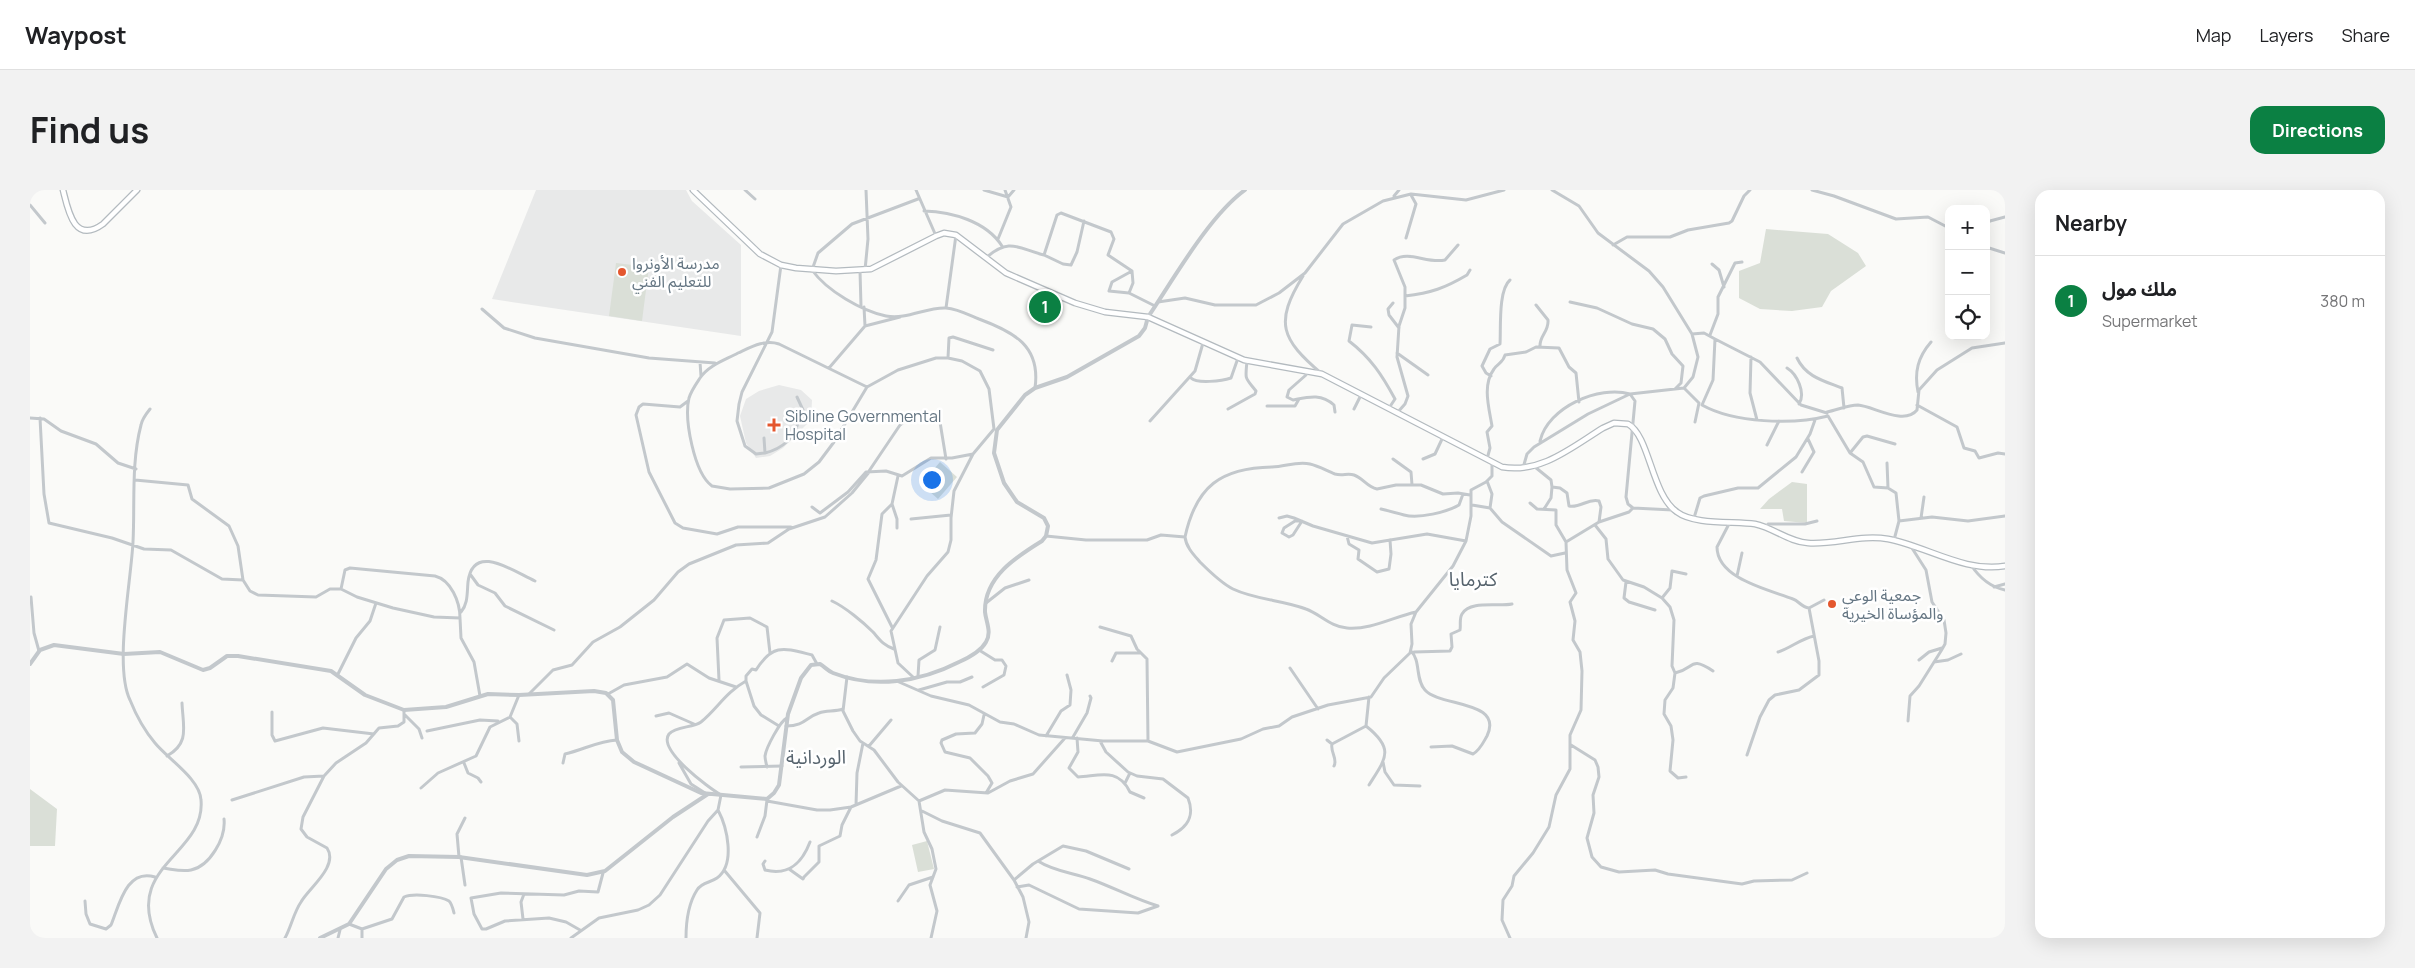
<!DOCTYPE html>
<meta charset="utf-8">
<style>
body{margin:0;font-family:Manrope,"Noto Sans Arabic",sans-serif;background:#f2f2f2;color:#202124}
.controls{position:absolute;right:15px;top:15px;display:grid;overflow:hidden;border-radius:10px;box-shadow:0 5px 20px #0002}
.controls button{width:45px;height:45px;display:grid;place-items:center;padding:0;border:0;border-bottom:1px solid #e0e0e0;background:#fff;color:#202124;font:25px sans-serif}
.you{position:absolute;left:901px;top:289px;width:18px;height:18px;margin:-12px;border:4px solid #fff;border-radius:50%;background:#1a73e8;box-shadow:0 0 0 8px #1a73e833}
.badge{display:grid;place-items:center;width:32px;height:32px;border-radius:50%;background:#0b8043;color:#fff;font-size:16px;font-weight:700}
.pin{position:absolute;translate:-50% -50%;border:2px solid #fff;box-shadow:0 1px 5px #0006}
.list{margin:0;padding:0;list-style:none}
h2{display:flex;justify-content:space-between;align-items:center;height:65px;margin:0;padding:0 20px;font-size:21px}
h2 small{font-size:16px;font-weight:400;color:#757577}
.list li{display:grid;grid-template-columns:32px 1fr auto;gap:15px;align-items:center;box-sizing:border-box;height:90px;padding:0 20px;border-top:1px solid #e0e0e0}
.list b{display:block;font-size:19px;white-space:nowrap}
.list p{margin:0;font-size:16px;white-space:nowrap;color:#757577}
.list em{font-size:16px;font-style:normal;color:#757577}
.icon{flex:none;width:28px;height:28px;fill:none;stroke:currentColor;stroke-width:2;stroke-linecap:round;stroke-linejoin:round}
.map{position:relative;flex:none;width:1975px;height:748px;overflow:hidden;border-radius:15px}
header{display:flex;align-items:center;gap:30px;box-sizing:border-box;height:70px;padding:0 25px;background:#fff;border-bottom:1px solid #e0e0e0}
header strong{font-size:24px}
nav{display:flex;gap:28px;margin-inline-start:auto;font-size:18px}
.intro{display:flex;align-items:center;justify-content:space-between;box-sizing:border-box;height:120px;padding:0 30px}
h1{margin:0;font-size:35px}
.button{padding:12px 22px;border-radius:15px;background:#0b8043;color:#fff;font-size:18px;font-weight:700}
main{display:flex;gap:30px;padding:0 30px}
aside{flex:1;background:#fff;border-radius:15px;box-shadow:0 5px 20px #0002}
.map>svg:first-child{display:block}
.built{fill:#e8e9e9}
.green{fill:#dadfd7}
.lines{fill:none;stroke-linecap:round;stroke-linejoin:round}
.secondary-casing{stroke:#b3babf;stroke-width:7}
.minor{stroke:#c3c8cc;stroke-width:3}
.tertiary{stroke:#c3c8cc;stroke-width:4}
.secondary{stroke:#fff;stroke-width:4.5}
.poi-dot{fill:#e4572e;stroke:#fff;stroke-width:2}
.labels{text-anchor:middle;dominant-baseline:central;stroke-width:5;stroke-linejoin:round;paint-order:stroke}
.poi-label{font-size:16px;fill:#657683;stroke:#fff;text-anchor:start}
.quarter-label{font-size:19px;fill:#57646e;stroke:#fff}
</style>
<header>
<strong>Waypost</strong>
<nav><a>Map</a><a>Layers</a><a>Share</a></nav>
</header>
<div class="intro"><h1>Find us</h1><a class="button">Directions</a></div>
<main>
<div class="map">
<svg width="1975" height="748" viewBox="0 0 1975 748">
<rect width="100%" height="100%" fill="#fafaf8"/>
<path class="built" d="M506 0H656L662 11 711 55V146L462 109Z
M749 195 771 200 782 210 781 230 753 258 740 266 726 268 716 253 710 226 716 209 729 201Z"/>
<path class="green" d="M1736 39 1798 44 1828 63 1836 76 1801 101 1792 117 1762 121 1730 119 1709 108V81L1730 73Z
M586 73 619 77 612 131 579 126Z
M910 272 927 287 908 309 891 294Z
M1762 292 1777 294V333L1754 331 1752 319H1730L1739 309Z
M0 599 27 619 25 656H0Z
M897 651 904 679 888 682 882 655Z"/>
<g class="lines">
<defs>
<path id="secondary" d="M33 0C38 20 44 55 73 34L107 0
M663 0 730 64 751 75 766 78 806 81 841 79 906 46 914 43 926 45 976 83 1045 113 1075 122 1118 127 1214 170 1292 184 1472 277C1511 284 1542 257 1573 238L1584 233 1598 234C1620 246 1621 304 1647 322 1664 335 1704 331 1725 334 1744 338 1759 352 1778 353 1805 355 1831 344 1858 349 1896 356 1935 383 1975 376"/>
</defs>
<use href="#secondary" class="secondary-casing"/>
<path class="minor" d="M715 0 725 9
M886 0 906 46
M954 0 978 7 984 0
M1782 0 1804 6 1866 29 1898 27 1919 38
M1364 6 1369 0
M888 9 822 34 788 63 782 80C797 101 832 121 856 126 877 130 896 117 916 118 928 119 939 125 949 129 984 142 1011 156 1005 198
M0 15 15 33
M894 21C922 22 956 31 972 56
M1956 34 1960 31 1975 27
M1376 48 1386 14 1381 5
M968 49 981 17 975 0
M1583 55 1597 47H1640L1658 40 1699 33 1702 31 1714 6 1720 0
M1956 57 1975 63
M1014 65 1033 74 1041 75 1047 62 1054 31
M957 67C980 47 989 59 1014 65L1027 25 1031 23 1081 42 1084 49 1078 65 1102 81 1103 93 1099 103
M1682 74 1689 80 1694 97
M835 80 838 49 836 0
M830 81 831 116
M1102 81 1082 92 1079 101 1099 103 1125 116
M1273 86C1244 133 1251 149 1292 184
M1375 106C1401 103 1415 98 1437 85L1440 80
M1128 112 1155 108 1185 115H1226L1249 103 1275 83 1313 34 1353 11 1381 4 1436 10 1474 0
M1540 112 1567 118 1602 134 1623 139 1635 149 1642 164 1653 176 1651 193 1645 199
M1363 113 1358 119 1359 125 1369 138
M1506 115 1518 130C1519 142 1509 146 1510 157
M916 118 926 45
M452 119 474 138 505 148 619 168 685 173
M835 136 870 127
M1341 137 1322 135 1319 151C1341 168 1352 185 1365 209L1359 218
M1662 144 1674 143 1685 149 1683 190 1672 215C1704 233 1763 235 1798 226L1820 263 1833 272 1844 297 1858 298 1866 303 1869 331 1864 350
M1680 145 1688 124V107L1705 73 1712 72
M1685 149 1730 172 1771 215 1797 223
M1367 163 1398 185
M1721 167 1720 203 1727 230
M918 168 919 148 923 147 963 160
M1767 168C1776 187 1794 191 1812 198L1814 218
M670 172 671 186
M799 178 835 136 834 117
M1757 178C1767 184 1776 203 1769 214
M1277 181 1276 185 1259 200 1257 207 1263 210C1278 207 1291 203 1304 215L1305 222
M1461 186 1456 183 1452 176 1460 159 1470 154C1471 139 1468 100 1480 90
M1161 188C1167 194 1192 191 1201 188L1208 168
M837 197 749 154C735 149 721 157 708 163 695 170 679 175 670 188 666 194 661 201 659 208 654 229 664 283 682 296L700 299 739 298 774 284 789 272 804 252 837 197 868 180 906 168H918L932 171 950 181 959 199 964 239 943 264 924 301 921 328V350L918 362 897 386 861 441 868 473 883 487
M1654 198 1669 213 1665 232
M1888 202C1884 182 1888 167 1901 152
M658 211 650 217 613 214 609 217 606 225 619 282 645 333 653 338 687 344 708 337H761
M1887 215 1927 237 1934 258 1945 261 1949 268 1968 263 1975 264
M1237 216H1265L1269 209
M120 219C116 224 112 229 111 235 101 273 105 314 103 352 101 392 84 477 100 510 106 525 114 540 125 553 138 569 170 589 171 610 176 665 92 676 127 748
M1198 219 1225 204 1226 201C1215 187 1215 191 1217 171
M1324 219 1331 205
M1797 222C1807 220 1818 215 1828 215 1843 216 1874 236 1887 220L1889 200 1907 180 1942 158 1975 153
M1367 223 1375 214 1378 206 1367 167 1369 136 1375 118V97L1364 70C1379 60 1397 74 1415 70L1428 55
M0 228 14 229 31 241 66 254 88 273 106 279
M10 228 14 304 19 333 82 348 114 359 141 360 192 389 213 390 220 401 228 405 286 407 300 399H311L327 407 363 418 404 427 430 428 431 448 444 472 450 506
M1120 231 1165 181 1173 153
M734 248 735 263 726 264 715 256 707 231 709 214 712 202 742 142 751 75
M1510 251C1518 217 1569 195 1600 204L1605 211 1596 307 1598 314 1603 318
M1737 255 1749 231
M735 263C751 259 768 247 768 229L773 228V220L767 207
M1820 263 1833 247 1837 246 1865 254
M1363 269 1381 282 1382 295
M1393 269 1405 264 1413 247
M1457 269 1460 258 1457 242 1462 236C1459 218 1452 195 1464 179 1468 173 1473 173 1475 165L1496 162 1506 157 1529 158 1539 177 1546 183 1549 212
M1857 273 1858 298
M1505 277 1521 290 1522 297 1530 298 1537 303 1539 316C1551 318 1558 308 1569 311L1571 317 1569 332
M1493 278 1497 264 1504 257 1558 224 1600 204 1654 198 1663 187 1668 167 1662 144 1633 97 1619 81 1568 43 1549 16 1522 0
M839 281 870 235 880 227 890 224 902 225 910 232 916 269
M1772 282 1784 262 1778 249
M105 290 158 295 162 309 199 336 208 356 213 390
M1457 291 1462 304 1460 318
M1500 313 1507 319 1526 320V335L1536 352
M862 314 867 329V338
M1442 315 1460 318 1472 332 1521 366 1535 363
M782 317 790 323 818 302 836 282 856 281 872 286 901 268H922L943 264
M1351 319C1359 321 1367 323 1374 325 1389 329 1417 322 1429 315L1433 304
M1514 319 1521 308 1522 297
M1249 328 1257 326 1264 328 1283 336 1342 353 1397 344 1436 351
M1664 328 1670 308 1674 306 1708 298H1728L1766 267 1780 244 1785 230
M1891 328 1894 307
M881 329 921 325
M1265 331H1272L1263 345 1259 347 1252 343 1254 338Z
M1869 331 1902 327 1938 331 1975 326
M1700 332 1687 357C1687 389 1740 400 1763 409 1769 411 1771 417 1779 418L1789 471V485L1769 500 1745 505 1739 510 1730 527 1717 565
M1565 335 1576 349 1578 369 1593 390 1614 397 1632 408 1640 417 1644 430 1642 476 1645 483 1643 498 1635 510 1634 524 1641 536 1643 550 1640 581 1648 588 1656 587
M1736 337 1738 334H1775L1787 331
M1016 346 1056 350H1117L1131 345 1155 347C1166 296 1191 278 1242 277 1255 277 1266 271 1280 274 1289 276 1297 281 1305 284 1312 286 1318 283 1324 285 1333 288 1337 297 1347 299L1366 295H1391L1413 304 1428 303 1440 305
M1317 346 1319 354 1329 360 1328 369 1347 382 1359 379 1361 364 1360 350
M1155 347C1156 357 1164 365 1170 372 1180 382 1191 393 1203 399 1226 410 1253 410 1276 419 1290 424 1301 437 1317 438 1341 440 1363 427 1386 422
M1941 375C1949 387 1960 397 1975 400
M440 384 448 395 465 403 475 416 524 440
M1707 386 1712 363
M1596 392 1594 408 1599 412 1625 420
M1964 397 1975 394
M311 399 315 380 320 378 405 386C421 390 430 412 430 428
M1 407 4 443 9 461
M1632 408 1640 398 1642 381 1656 384
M802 411C815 417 833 432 843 442 850 450 853 455 864 459
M956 413 975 398 999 390
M1779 418 1794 410
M431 422C438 414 437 403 438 392 443 352 483 381 505 391
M862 437 838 389 846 370 852 324 862 314 868 286
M1070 437 1101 446 1107 459 1117 469 1118 551
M949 460 965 470H972L976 476 974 485 953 497
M1381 461C1391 471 1385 489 1395 500 1410 517 1474 510 1457 546 1453 553 1450 560 1443 564L1422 556 1401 557
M1384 462 1420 461 1422 457 1421 444 1430 440C1431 435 1429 429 1432 424 1440 410 1468 417 1482 414
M1748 462C1761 458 1770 449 1784 446
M1889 470 1899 462 1912 458
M1082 471 1086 463H1110
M1904 472 1918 470 1931 464
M1260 478 1288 519
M1645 483C1665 479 1659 465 1683 481
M308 484 326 448 340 431 346 413
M888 486 889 470 905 460 910 437
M817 487 813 521 823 541 830 551 844 560 868 592 889 611 915 600 958 603 980 591 1003 584 1035 548
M689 490 687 448 694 430 720 428 737 437 740 463
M716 491 724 516 731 525 749 536
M869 492 901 506 939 515 970 532 984 534 1009 545 1073 551H1118L1147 562 1211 549 1233 539 1249 536 1262 527 1298 515 1341 507 1354 488 1380 463 1382 454 1381 434 1386 422 1423 376 1436 351 1441 326V300L1456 292 1462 286V272
M889 500 917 492H930L942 487
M499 504 523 480 542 475 563 452 590 437 624 410 648 382 659 374 706 355 738 353 759 339 795 327 822 303 840 281
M578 504 594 495 637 487 657 474 679 488 706 497
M242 522V545L245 551 293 538 344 544
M375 525 389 539 392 548
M954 525 952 534 945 543 926 544 912 550 911 553 915 562 940 568 958 586 962 593 956 603
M626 526 639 523 664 534
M480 527 487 534 489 551
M1878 531 1880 506 1889 496 1911 461 1915 454 1916 443 1914 430 1902 412 1896 380 1880 355
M756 536C775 536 776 527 789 523 797 520 804 522 813 519
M397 541 450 530 468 531
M1016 546 1031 521 1040 515 1041 500 1037 485
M1043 547 1057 523 1061 508 1060 506
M1047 548 1048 562 1039 578 1048 587C1069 586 1088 577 1100 602L1114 608
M1297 550 1302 554
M1070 551 1076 562 1098 582 1107 586 1133 589 1158 608C1165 626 1158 637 1142 645
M1541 555 1565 570 1568 577 1569 587 1563 605 1564 623 1557 648 1562 667 1571 677 1589 682 1625 680 1638 684 1712 694 1724 691 1762 690 1777 683
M839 556 861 530
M137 566C160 553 153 537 152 513
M1353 572 1355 582 1364 595 1390 596
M434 573 438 583 448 588 451 592
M533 573 535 564C553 560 568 551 587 550
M649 573 661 594 675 603
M1304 576C1308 569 1300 562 1302 554L1336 536
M711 577 752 576
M737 577C736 573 735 569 735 566 736 558 750 531 757 528
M1095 593 1100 583
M1339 595C1356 568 1365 559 1336 536L1339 507
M391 598 408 583 446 566 460 537 480 527 489 505
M202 610 274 587 294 586
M737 611 787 620H800L821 617 871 596
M889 611 894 642 902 659 906 679 900 695 907 721 901 748
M826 615 827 583 833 553
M892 621 912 631 950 643 984 690 993 707 999 732 996 748
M727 647 735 626 737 610
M429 667 427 644 435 628
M431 667 435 695
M735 671 733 674 735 680C759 686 772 673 780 652
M133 678C142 679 151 682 161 680 180 676 196 648 194 629
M759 679 773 689 774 687 789 672V656L810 646 812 635 821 617
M694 680 730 723 727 748
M984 690 1003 674 1033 656 1056 661 1099 679
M987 697 999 695 1049 719 1108 723 1128 716C1104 709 1083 697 1060 689 1043 683 1023 681 1008 671
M55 711 56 724 60 734 76 739 81 735C89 716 96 678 125 687
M868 711 879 695 903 687
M493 729 491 712 494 704
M319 734 332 739 362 729 374 707C383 703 411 706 419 711 422 714 423 719 424 723
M550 740 536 732 519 728 475 731 456 739H452L444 724 441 708 471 703 534 705 549 701 568 702 573 683
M255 748C261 737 264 722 271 712 279 698 309 676 297 658L277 647 271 639 273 627 294 586 306 573 336 553 349 538 368 536 374 532V520
M308 748 310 740
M332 748V739
M541 748 569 728 608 720 619 715 630 705 678 631 688 620 691 605C679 598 627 560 639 544 646 536 663 538 671 532 687 519 696 502 716 491V486L722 479 726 480C743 453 754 458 782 465L787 474
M656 748C656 732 658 714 667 700 672 692 680 693 687 688 706 674 697 637 688 620
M1480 748 1472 730 1473 710 1482 696 1484 686 1503 663 1519 637 1526 605 1540 579V545L1551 520 1552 481 1550 462 1543 450 1545 431 1540 412 1546 403 1537 380 1536 352 1569 332 1599 322 1603 318 1643 320"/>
<path class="tertiary" d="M0 474 10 460 24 455 94 464 130 462 173 480 180 478 197 466H208L301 481 335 505 374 520 416 517 458 504 489 505 564 501 576 503 583 510 587 550 592 562 604 572 671 603 737 609 744 603 749 595 758 524 771 488 781 475 790 474C795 477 798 481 803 483 844 499 890 492 929 472 938 468 951 461 956 452 962 442 956 432 955 422 954 387 986 367 1012 351L1016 346 1018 336 1014 328 987 312 974 293 964 263 967 240 995 205 1005 198 1037 187 1109 146 1115 138 1118 127C1143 90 1179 26 1215 0
M290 748 319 734 356 679 367 670 379 666 429 667 557 685 575 681 643 627 678 604"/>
<use href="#secondary" class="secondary"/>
</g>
<g class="poi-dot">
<circle cx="592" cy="82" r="5"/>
<path d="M741.5 227.5h5v5h5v5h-5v5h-5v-5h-5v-5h5z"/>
<circle cx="1802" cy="414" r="5"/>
</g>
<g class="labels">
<g class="poi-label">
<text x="602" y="73">مدرسة الأونروا<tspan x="602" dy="18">للتعليم الفني</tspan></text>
<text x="755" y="226">Sibline Governmental<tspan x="755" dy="18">Hospital</tspan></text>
<text x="1812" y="405">جمعية الوعي<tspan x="1812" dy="18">والمؤساة الخيرية</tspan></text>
</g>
<g class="quarter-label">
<text x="1443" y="389">كترمايا</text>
<text x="786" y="567">الوردانية</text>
</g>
</g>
</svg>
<div class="controls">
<button>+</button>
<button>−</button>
<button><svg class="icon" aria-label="locate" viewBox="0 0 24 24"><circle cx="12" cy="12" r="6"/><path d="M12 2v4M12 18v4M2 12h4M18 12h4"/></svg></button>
</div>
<div class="you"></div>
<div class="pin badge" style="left:1015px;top:117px">1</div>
</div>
<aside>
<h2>Nearby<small></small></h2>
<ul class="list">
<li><span class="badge">1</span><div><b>ملك مول</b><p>Supermarket</p></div><em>380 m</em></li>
</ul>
</aside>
</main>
